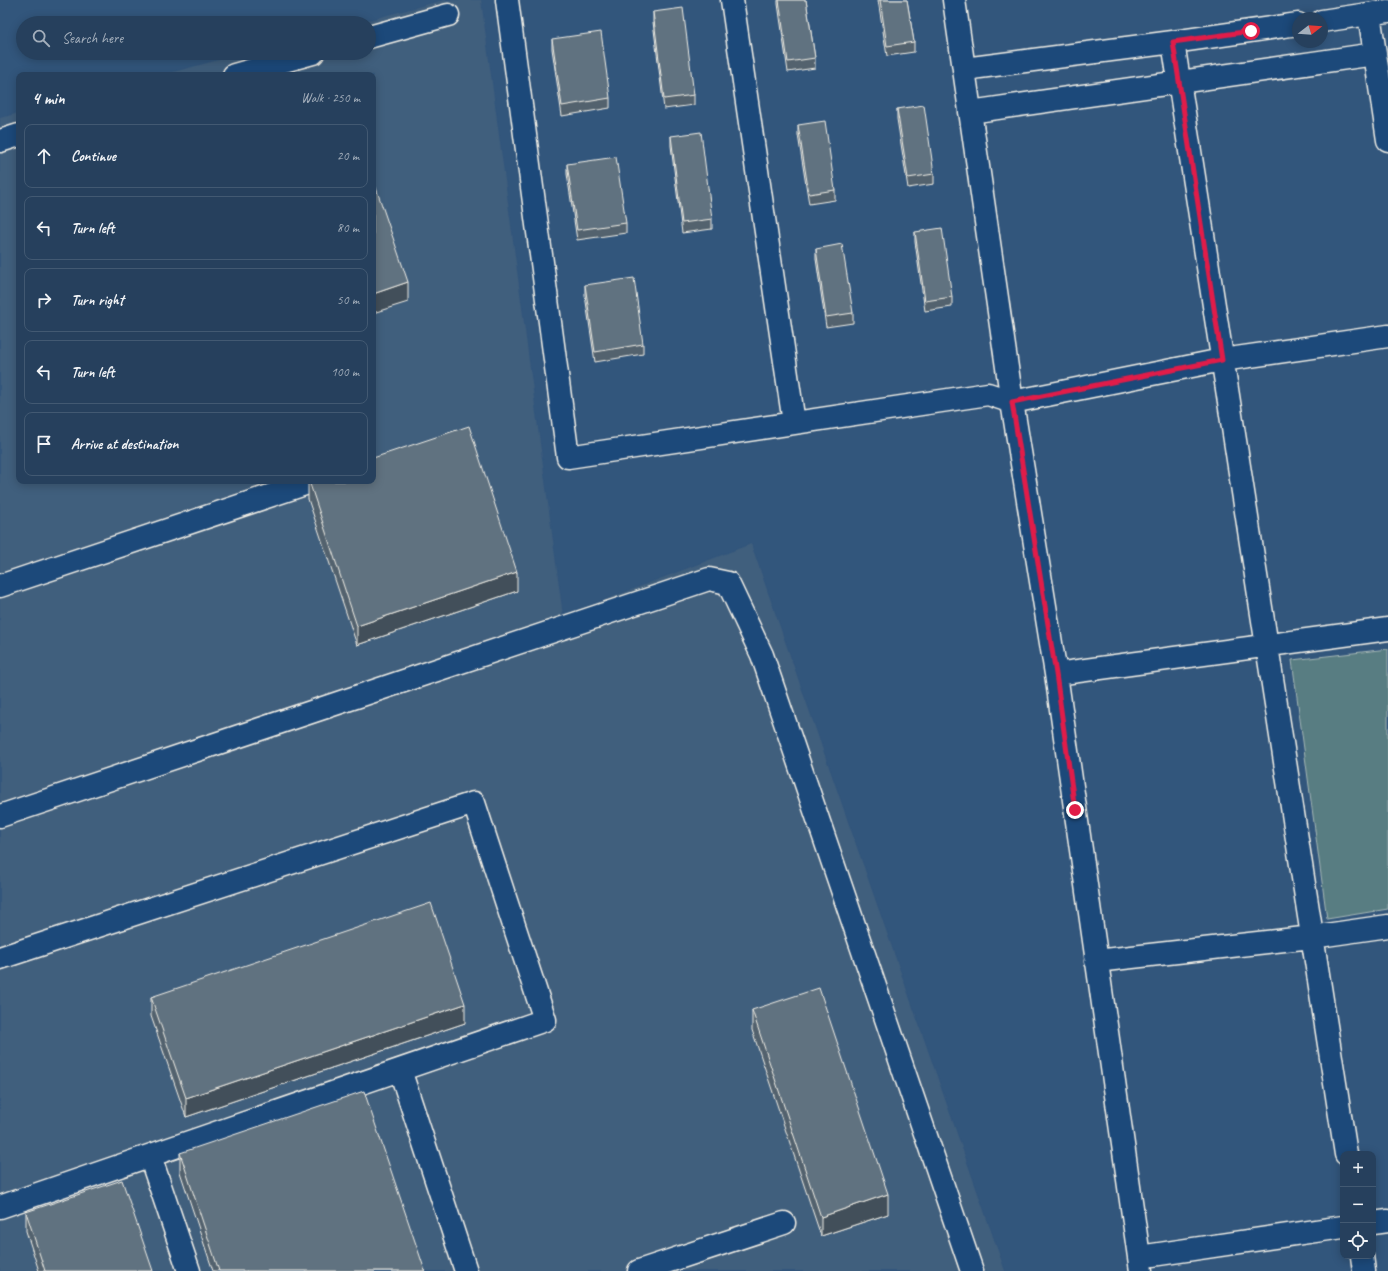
<!DOCTYPE html>
<meta charset="utf-8">
<style>
body{margin:0;font-family:Caveat,sans-serif;background:#324b66;color:#f1f3f6}
.controls{position:absolute;right:12px;bottom:12px;display:grid;overflow:hidden;border-radius:8px;box-shadow:0 2px 10px #0003}
.controls button{width:36px;height:36px;display:grid;place-items:center;padding:0;border:0;border-bottom:1px solid #425972;background:#26405d;color:#f1f3f6;font:20px sans-serif}
.compass{position:absolute;left:1292px;top:12px;width:36px;height:36px;border-radius:50%;background:#26405d;box-shadow:0 2px 10px #0003;rotate:73deg}
.stop{position:absolute;width:12px;height:12px;margin:-9px;border:3px solid #e11d48;border-radius:50%;background:#fff}
.stop.end{background:#e11d48;border-color:#fff;box-shadow:0 1px 4px #0008}
.list{margin:0;padding:0;list-style:none}
h2{display:flex;justify-content:space-between;align-items:center;height:52px;margin:0;padding:0 16px;font-size:17px}
h2 small{font-size:13px;font-weight:400;color:#a4afbc}
.list li{display:grid;grid-template-columns:26px 1fr auto;gap:12px;align-items:center;box-sizing:border-box;height:64px;margin:0 8px 8px;padding:0 8px;border:1px solid #425972;border-radius:8px}
.list b{display:block;font-size:15px;white-space:nowrap}
.list em{font-size:13px;font-style:normal;color:#a4afbc}
.icon{flex:none;width:22px;height:22px;fill:none;stroke:currentColor;stroke-width:2;stroke-linecap:round;stroke-linejoin:round}
.map{position:relative;flex:none;width:1388px;height:1271px;overflow:hidden}
.search{position:absolute;background:#26405d;box-shadow:0 2px 10px #0003;left:16px;top:16px;width:360px;height:44px;display:flex;align-items:center;gap:10px;box-sizing:border-box;padding:0 14px;border-radius:22px;color:#a4afbc;font-size:15px}
.panel{position:absolute;background:#26405d;box-shadow:0 2px 10px #0003;left:16px;top:72px;width:360px;height:412px;border-radius:8px}
.map>svg:first-child{display:block}
.built{fill:#405e7d}
.green{fill:#597d82;stroke:#a6b7b5}
.lines{fill:none;stroke-linecap:round;stroke-linejoin:round}
.minor-casing{stroke:#f4f1e8;stroke-width:25}
.minor{stroke:#1f4a7a;stroke-width:22}
.wall{fill:#53626e;stroke:#f4f1e8}
.shaded-wall{fill:#43505a;stroke:#f4f1e8}
.building{fill:#607280;stroke:#f4f1e8}
.route{stroke:#e11d48;stroke-width:5}
</style>
<div class="map">
<svg width="1388" height="1271" viewBox="0 0 1388 1271">
<rect width="100%" height="100%" fill="#32567c"/>
<filter id="ink" filterUnits="userSpaceOnUse"><feTurbulence type="fractalNoise" baseFrequency=".025" numOctaves="2"/><feDisplacementMap in="SourceGraphic" scale="8" xChannelSelector="R" yChannelSelector="G"/><feConvolveMatrix kernelMatrix="1 2 1 2 8 2 1 2 1" color-interpolation-filters="sRGB"/></filter>
<g filter="url(#ink)">
<path class="built" d="M444 0H481L563 616 751 544 1005 1271H0V118L19 113V481H373V75H162L245 53H369V23H358Z"/>
<path class="green" d="M1388 649V909L1327 919 1292 660Z"/>
<g class="lines">
<defs>
<path id="minor" d="M507 0 568 457 988 394 1012 402 1222 360 1388 336
M732 0 794 423
M954 0 1012 402 1056 674 1141 1271
M1369 14 1388 140
M1322 21 1388 11
M369 37 448 15
M1173 42 1346 1154
M964 69 1173 42 1298 24
M234 75 313 53
M970 112 1375 54
M0 141 19 135
M0 586 314 481
M1056 674 1388 629
M0 816 709 579 728 583 762 655 972 1271
M0 958 474 803 545 1020 0 1207
M1096 961 1312 937 1388 926
M400 1070 466 1271
M150 1156 189 1271
M1373 1223 1388 1221
M1362 1256 1364 1271
M1139 1257 1343 1227
M639 1271 784 1223"/>
</defs>
<use href="#minor" class="minor-casing"/>
<use href="#minor" class="minor"/>
</g>
<path class="wall" d="M778 0H806L815 58V68L788 72 778 4Z
M878 0H907L914 42V52L887 56Z
M653 12 694 95V105L664 109 653 22Z
M552 39 610 98V108L562 116 552 49Z
M897 109 934 174V184L908 188 897 119Z
M798 125 835 190V200L809 204 798 135Z
M671 136 712 219V229L682 233 671 146Z
M567 164 626 223V233L577 240 567 174Z
M915 232 952 297V307L925 311 915 242Z
M816 249 853 313V323L826 327 816 259Z
M585 285 643 344V354L595 362 585 295Z
M308 481H373L517 591 357 645 308 499Z
M151 997 465 1023 186 1117 151 1016Z
M752 1010 888 1214 821 1236 752 1030Z
M180 1153 425 1271H213L180 1172Z
M26 1212 153 1271H39L26 1231Z"/>
<path class="shaded-wall" d="M408 282V302L373 313V294Z
M517 572V591L357 645V626Z
M465 1004V1023L186 1117V1098Z
M888 1194V1214L821 1236V1217Z"/>
<path class="building" d="M779 0H806L815 58 788 62Z
M880 0H907L914 42 887 46Z
M683 8 694 95 664 99 653 12Z
M601 32 610 98 562 106 552 39Z
M924 105 934 174 908 178 897 109Z
M825 121 835 190 809 194 798 125Z
M701 132 712 219 682 223 671 136Z
M616 157 626 223 577 230 567 164Z
M373 179 408 282 373 294Z
M942 228 952 297 925 301 915 232Z
M842 244 853 313 826 317 816 249Z
M634 278 643 344 595 352 585 285Z
M469 426 517 572 357 626 309 481H373V458Z
M431 903 465 1004 186 1098 151 997Z
M819 988 888 1194 821 1217 752 1010Z
M364 1091 425 1271H219L180 1153Z
M122 1180 153 1271H45L26 1212Z"/>
</g>
<g class="lines" filter="url(#ink)">
<path class="route" d="M1075 810 1056 674 1012 402 1222 360 1173 42 1251 31"/>
</g>
</svg>
<div class="controls">
<button>+</button>
<button>−</button>
<button><svg class="icon" aria-label="locate" viewBox="0 0 24 24"><circle cx="12" cy="12" r="6"/><path d="M12 2v4M12 18v4M2 12h4M18 12h4"/></svg></button>
</div>
<svg class="compass" viewBox="-18 -18 36 36"><path d="M0-13l5 13h-10z" fill="#e53935"/><path d="M0 13l5-13h-10z" fill="#a4afbc"/></svg>
<div class="stop" style="left:1251px;top:31px"></div>
<div class="stop end" style="left:1075px;top:810px"></div>
<div class="search"><svg class="icon" aria-label="search" viewBox="0 0 24 24"><circle cx="10" cy="10" r="6"/><path d="M15 15l6 6"/></svg>Search here</div>
<section class="panel">
<h2>4 min<small>Walk · 250 m</small></h2>
<ul class="list">
<li><svg class="icon" aria-label="ahead" viewBox="0 0 24 24"><path d="M12 20V5M6 11l6-6 6 6"/></svg><div><b>Continue</b></div><em>20 m</em></li>
<li><svg class="icon" aria-label="left" viewBox="0 0 24 24"><path d="M17 20v-9H6M10 6l-5 5 5 5"/></svg><div><b>Turn left</b></div><em>80 m</em></li>
<li><svg class="icon" aria-label="right" viewBox="0 0 24 24"><path d="M7 20v-9h11M14 6l5 5-5 5"/></svg><div><b>Turn right</b></div><em>50 m</em></li>
<li><svg class="icon" aria-label="left" viewBox="0 0 24 24"><path d="M17 20v-9H6M10 6l-5 5 5 5"/></svg><div><b>Turn left</b></div><em>100 m</em></li>
<li><svg class="icon" aria-label="arrive" viewBox="0 0 24 24"><path d="M6 21V4h12l-3 4 3 4H6"/></svg><div><b>Arrive at destination</b></div></li>
</ul>
</section>
</div>
